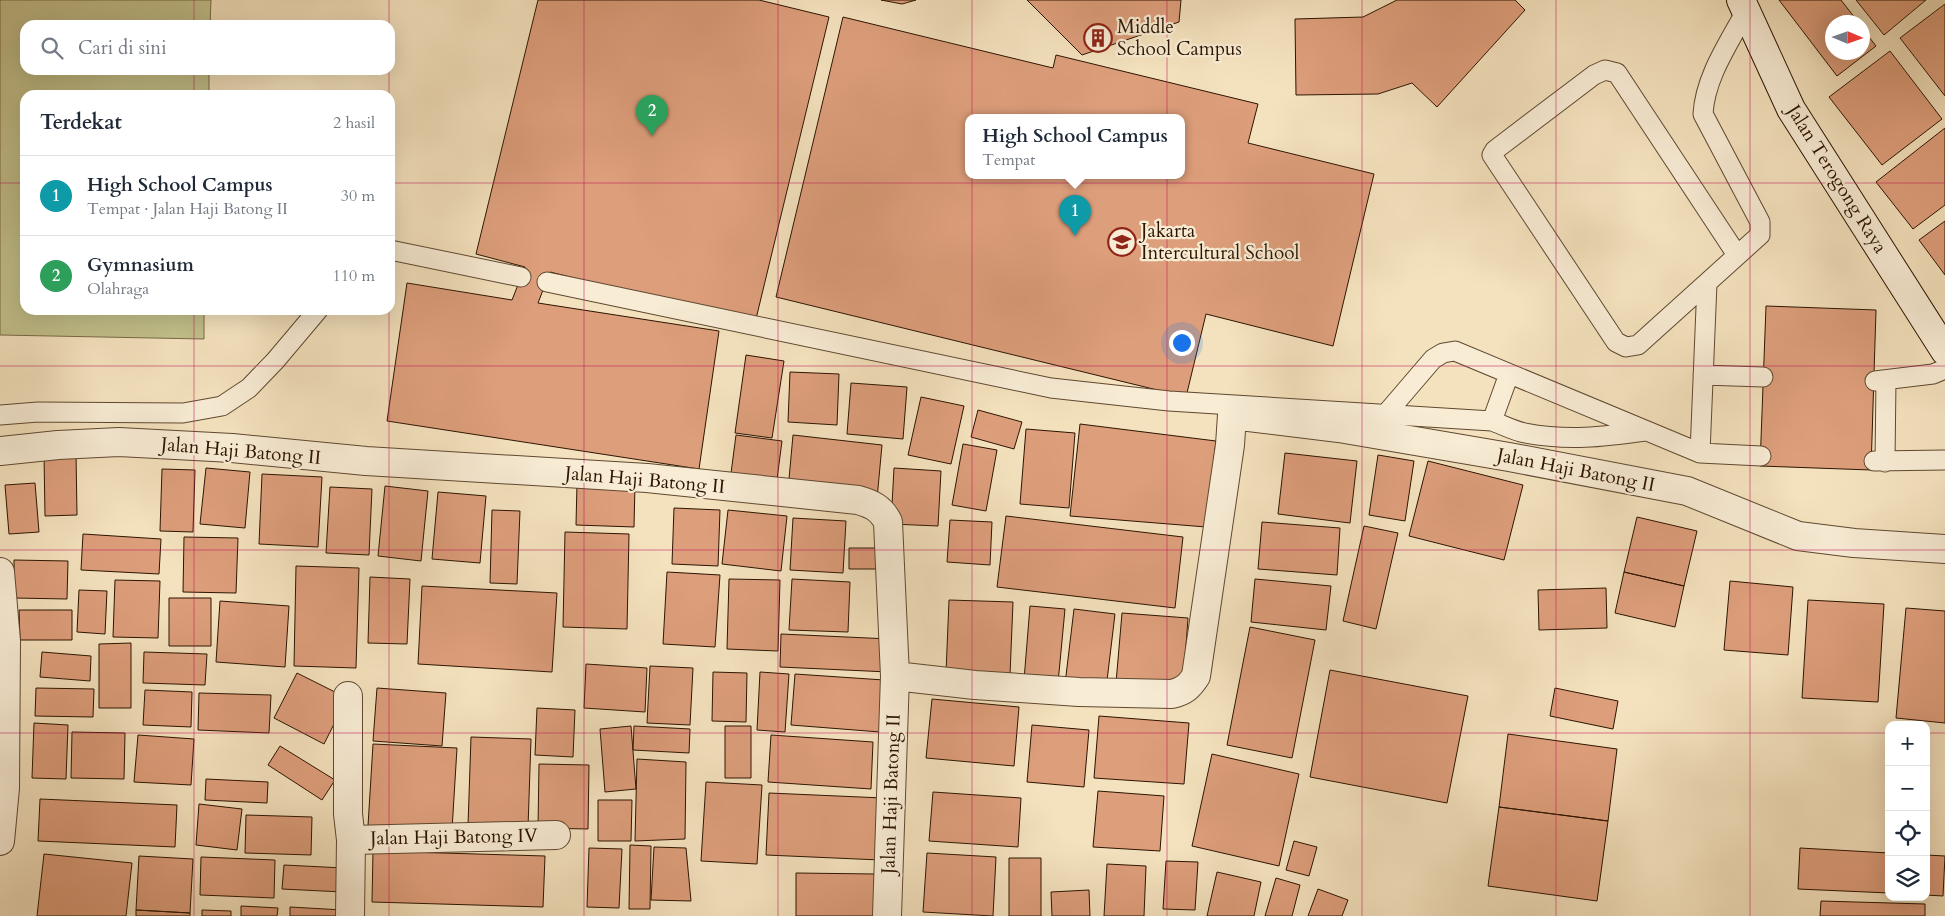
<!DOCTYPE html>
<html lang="id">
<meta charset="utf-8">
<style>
body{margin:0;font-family:Cardo,serif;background:#f2f2f3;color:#1f2937}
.controls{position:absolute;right:15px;bottom:15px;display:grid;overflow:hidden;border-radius:10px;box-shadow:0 5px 20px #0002}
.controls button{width:45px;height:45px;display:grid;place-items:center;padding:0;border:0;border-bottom:1px solid #e0e1e3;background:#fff;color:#1f2937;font:25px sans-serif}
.compass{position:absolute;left:1825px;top:15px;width:45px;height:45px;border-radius:50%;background:#fff;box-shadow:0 5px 20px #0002;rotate:92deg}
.you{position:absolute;left:1181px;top:342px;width:18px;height:18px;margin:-12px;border:4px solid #fff;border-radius:50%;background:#1a73e8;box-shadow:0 0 0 8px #1a73e833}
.badge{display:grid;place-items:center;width:32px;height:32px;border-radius:50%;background:#b45309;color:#fff;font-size:16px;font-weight:700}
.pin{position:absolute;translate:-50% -41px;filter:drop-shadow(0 1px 2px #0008)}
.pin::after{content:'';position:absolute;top:26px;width:18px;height:15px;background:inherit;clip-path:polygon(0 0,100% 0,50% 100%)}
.popup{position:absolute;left:965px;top:114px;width:220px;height:65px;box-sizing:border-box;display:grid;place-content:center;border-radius:10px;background:#fff;filter:drop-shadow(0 1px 4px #0005);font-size:16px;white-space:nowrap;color:#747a83}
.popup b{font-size:19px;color:#1f2937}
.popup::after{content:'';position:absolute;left:50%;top:100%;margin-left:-10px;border:10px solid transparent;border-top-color:#fff}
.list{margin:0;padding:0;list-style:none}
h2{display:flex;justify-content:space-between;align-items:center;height:65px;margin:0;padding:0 20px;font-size:21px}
h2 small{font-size:16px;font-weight:400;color:#747a83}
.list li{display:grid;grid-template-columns:32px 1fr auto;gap:15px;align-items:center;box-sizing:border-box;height:80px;padding:0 20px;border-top:1px solid #e0e1e3}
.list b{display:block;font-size:19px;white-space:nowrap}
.list p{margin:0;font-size:16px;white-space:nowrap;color:#747a83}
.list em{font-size:16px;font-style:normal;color:#747a83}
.icon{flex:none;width:28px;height:28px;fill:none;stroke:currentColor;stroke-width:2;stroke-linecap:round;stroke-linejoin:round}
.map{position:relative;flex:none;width:1945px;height:916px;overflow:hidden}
.search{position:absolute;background:#fff;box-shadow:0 5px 20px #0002;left:20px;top:20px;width:375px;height:55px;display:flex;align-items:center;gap:12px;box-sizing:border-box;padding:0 18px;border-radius:15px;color:#747a83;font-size:19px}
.panel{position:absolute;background:#fff;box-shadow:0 5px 20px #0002;left:20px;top:90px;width:375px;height:225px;border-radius:15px}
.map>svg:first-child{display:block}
.green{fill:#c2c18c;stroke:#786a46}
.building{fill:#dd9e7b;stroke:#2d1400;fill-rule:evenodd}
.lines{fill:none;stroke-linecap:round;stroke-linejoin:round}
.lane-casing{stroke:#5f4830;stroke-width:21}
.street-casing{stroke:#5f4830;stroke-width:30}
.secondary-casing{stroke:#2d1400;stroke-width:30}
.lane{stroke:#f8ecd5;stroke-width:19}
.street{stroke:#f8ecd5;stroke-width:28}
.secondary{stroke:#f8ecd5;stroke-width:28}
.grid{fill:none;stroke:#c2185b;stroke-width:1;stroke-opacity:0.55}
.labels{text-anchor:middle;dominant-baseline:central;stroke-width:4.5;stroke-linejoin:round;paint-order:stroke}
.poi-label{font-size:19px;fill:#2d1400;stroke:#f8ecd5;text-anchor:start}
.street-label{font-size:19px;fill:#2d1400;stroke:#f8ecd5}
</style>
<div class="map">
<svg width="1945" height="916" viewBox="0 0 1945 916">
<rect width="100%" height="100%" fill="#f4e2be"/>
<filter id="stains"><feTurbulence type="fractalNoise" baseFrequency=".004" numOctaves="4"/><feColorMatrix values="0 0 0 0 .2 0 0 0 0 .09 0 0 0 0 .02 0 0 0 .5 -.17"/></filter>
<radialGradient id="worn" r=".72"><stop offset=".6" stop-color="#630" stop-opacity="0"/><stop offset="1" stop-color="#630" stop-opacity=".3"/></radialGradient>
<path class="green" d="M0 0H211L210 25H25V70H209V95H25V310H204V339L0 335Z"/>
<path class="building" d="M538 0H759L829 17 755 323 550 272 538 303 719 331 699 469 387 421 407 283 512 300 525 267 476 254Z
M881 0H916L902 4Z
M1027 0H1181L1179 22 1082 55Z
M1397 0H1515L1525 10 1437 107 1412 83 1378 94 1296 95 1295 19 1363 17Z
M1779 0H1841L1858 22H1832V52H1862V28L1876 46 1837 76Z
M1856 0H1926L1884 35Z
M1945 4V96L1900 38Z
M843 17 1053 68 1056 55 1258 104 1248 143 1374 174 1333 346 1206 314 1186 397 776 297ZM969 117H1181V175H969Z
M1890 51 1942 119 1882 165 1829 97Z
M1945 128V205L1913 229 1876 182Z
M1945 221V275L1919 240Z
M1766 306 1876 310 1871 470 1760 466Z
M746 355 784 361 772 438 735 433Z
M790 372 839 374 837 425 788 422Z
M851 383 907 387 903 439 847 434Z
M921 397 964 406 951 464 908 455Z
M978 410 1022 422 1014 449 971 437Z
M1080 424 1216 441 1206 527 1070 516Z
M1026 429 1075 433 1069 508 1020 504Z
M736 435 782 441 776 487 730 481Z
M793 435 882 445 877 499 788 490Z
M963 444 997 450 986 511 952 505Z
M76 453 77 515 45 516 44 454Z
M1285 453 1357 461 1350 523 1278 514Z
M1378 455 1414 461 1405 521 1369 515Z
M1428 461 1523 485 1504 560 1409 536Z
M206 468 250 472 245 528 200 524Z
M894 468 941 471 938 526 891 524Z
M162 469 195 470 193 532 160 531Z
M262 474 322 477 318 547 259 544Z
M35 483 39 532 9 534 5 485Z
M577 483 635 485 634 527 576 525Z
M385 486 428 491 421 561 378 556Z
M330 487 372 489 369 555 326 553Z
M438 492 486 496 480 563 432 559Z
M674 508 720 510 718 566 672 564Z
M492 510 520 511 517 584 490 583Z
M728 510 787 516 781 571 722 564Z
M1006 516 1183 537 1175 608 997 587Z
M1637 517 1697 531 1684 586 1624 572Z
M793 518 846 521 843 573 790 570Z
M950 520 992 522 990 565 947 562Z
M1262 522 1340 528 1337 575 1258 569Z
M1364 526 1398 533 1376 629 1343 621Z
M565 532 629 534 627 629 563 627Z
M83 534 161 539 159 574 81 570Z
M184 537 238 538 236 593 183 592Z
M849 548H878V569H849Z
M14 560 68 561 67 599 14 598Z
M296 566 359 568 356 668 294 666Z
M667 572 720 575 715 647 663 644Z
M1624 572 1684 586 1675 627 1615 613Z
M370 577 410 579 407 644 368 643Z
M729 579 780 580 778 651 727 649Z
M792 579 850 582 848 632 789 630Z
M1255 579 1331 586 1326 630 1251 622Z
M115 580 160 581 158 638 113 637Z
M1730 581 1793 587 1788 655 1724 650Z
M422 586 557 593 552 672 418 664Z
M1606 588 1607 628 1539 630 1538 590Z
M79 590 107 591 105 634 77 632Z
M169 598H211V646H169Z
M949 600 1013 602 1010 675 946 673Z
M1808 600 1884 604 1878 702 1802 698Z
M220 601 289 606 285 667 216 662Z
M1030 606 1065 609 1058 683 1024 680Z
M1906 608 1945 611V723L1896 718Z
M1074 609 1115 614 1106 689 1065 684Z
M19 610H72V640H20Z
M1122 613 1188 618 1183 687 1116 683Z
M1250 627 1315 640 1292 758 1227 745Z
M781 634 890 639 889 672 780 667Z
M131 643V708H99V644Z
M42 652 91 656 90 681 40 677Z
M144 652 207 654 205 685 143 683Z
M586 664 647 668 645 712 584 708Z
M650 666 693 668 690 725 647 723Z
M1330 670 1468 696 1447 803 1310 777Z
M713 672 747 673 746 722 712 721Z
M760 672 789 674 785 732 757 730Z
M297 673 347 698 324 744 274 718Z
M795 674 884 680 880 732 791 725Z
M36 688 94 689 93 717 35 716Z
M377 688 446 693 442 746 373 741Z
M1555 688 1618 701 1613 729 1550 716Z
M145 690 192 692 191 727 143 725Z
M199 693 271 695 269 733 198 730Z
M932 699 1019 707 1014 766 926 758Z
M537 708 575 710 573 757 535 755Z
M1099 716 1189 723 1184 784 1094 778Z
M34 723 68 725 66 779 32 778Z
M1032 725 1089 730 1084 787 1027 782Z
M631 726 636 789 605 792 600 729Z
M634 726 690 729 689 753 633 750Z
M725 726H751V778H725Z
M72 732 125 733 124 779 71 778Z
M1508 734 1617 749 1608 821 1499 807Z
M138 735 194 739 191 785 134 782Z
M771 735 873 742 871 789 768 782Z
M471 737 531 739 528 828 468 826Z
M373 744 457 748 452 830 368 826Z
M280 746 335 780 322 800 268 765Z
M1212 754 1299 774 1279 866 1192 846Z
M637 759 686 762 685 839 635 841Z
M539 764 589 765 588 829 538 828Z
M206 779 268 782 267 803 205 800Z
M706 782 762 785 757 864 701 861Z
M1098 791 1164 796 1160 851 1093 847Z
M933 792 1021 798 1018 847 929 841Z
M769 793 883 798 880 860 766 855Z
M40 799 177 805 175 847 38 841Z
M598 800H632L631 841H598Z
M199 804 242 809 237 850 196 845Z
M1499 807 1608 821 1597 901 1488 886Z
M246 815 312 817 311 855 245 853Z
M1294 841 1317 847 1309 876 1286 870Z
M630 845 651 846 650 909H629Z
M654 847 686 848 691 901 651 900Z
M589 848 622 849 619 908 587 907Z
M1800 848 1889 853V893L1798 889Z
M373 851 545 856 543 907 372 902Z
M927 853 996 857 993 916 923 912Z
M44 854 132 863 126 916H37Z
M1926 855 1945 856 1943 896 1926 895Z
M139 856 193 859 190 913 136 910Z
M201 857 275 860 274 898 200 895Z
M1009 858H1041V916H1009Z
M1166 861 1198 862 1195 910 1163 909Z
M1107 864 1146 866 1144 916H1104Z
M284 865 344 868 343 892 282 889Z
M1217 872 1261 882 1254 916H1207Z
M796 873 875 874V916H796Z
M1276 878 1300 885 1292 916H1265Z
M1318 889 1348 900 1342 916H1308Z
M1089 890 1090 916H1052L1051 892Z
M1821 901 1925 904V916H1820Z
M241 906 278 908 277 916H241Z
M290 907 343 910V916H290Z
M136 910 190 913V916H136Z
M202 910 231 911V916H202Z"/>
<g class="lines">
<defs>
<path id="lane" d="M390 250 521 277
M1737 255 1617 73 1605 70 1594 75 1495 150 1492 155 1616 342 1626 347 1638 345 1760 235V222L1703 114C1705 77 1729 43 1746 11
M547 282 1051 388 1169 401 1492 421C1503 425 1514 431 1525 433 1568 441 1602 437 1645 431
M1703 375 1763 377
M1875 381 1933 374 1945 369
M0 415 38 412 183 413 222 406 249 388 275 361 318 310
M1385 415 1433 359 1443 353 1455 351 1700 453 1761 456
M1492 421 1509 374
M1700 453 1707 283
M1874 461 1945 460
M1885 462 1886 380"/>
<path id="street" d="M0 451 58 445 119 442 232 448 366 461 647 478 858 500C872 504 881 508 888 522L895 676 887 916
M0 572 6 641 5 788 0 841
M895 676 975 685 1079 692 1172 694C1184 691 1189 687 1196 676L1230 445 1232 415 1339 428 1509 457 1687 491 1798 536 1854 543 1945 549
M348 696V814L351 840 350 916
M351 840 556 835"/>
<path id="secondary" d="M1741 0 1791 109 1945 351"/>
</defs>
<use href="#lane" class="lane-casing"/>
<use href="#street" class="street-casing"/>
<use href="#secondary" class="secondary-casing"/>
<use href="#lane" class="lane"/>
<use href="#street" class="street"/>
<use href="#secondary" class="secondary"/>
</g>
<path class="grid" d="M194 0V25M389 0V25M584 0V916M778 0V916M972 0V916M1167 0V916M1362 0V916M1556 0V916M1750 0V916M194 70V95M389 70V95M0 183H25M390 183H1945M194 310V916M389 310V916M0 366H1945M0 550H1945M0 733H1889M1926 733H1945"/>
<defs>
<symbol id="building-ring" viewBox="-11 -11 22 22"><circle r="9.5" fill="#f8ecd5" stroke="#8f2418" stroke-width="1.5"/><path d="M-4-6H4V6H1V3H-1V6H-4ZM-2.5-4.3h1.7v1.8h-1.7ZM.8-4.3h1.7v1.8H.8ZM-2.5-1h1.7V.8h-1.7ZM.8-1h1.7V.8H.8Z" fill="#8f2418"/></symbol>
<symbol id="school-ring" viewBox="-11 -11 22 22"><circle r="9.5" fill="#f8ecd5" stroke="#8f2418" stroke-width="1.5"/><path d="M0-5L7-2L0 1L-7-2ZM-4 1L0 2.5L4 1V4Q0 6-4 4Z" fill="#8f2418"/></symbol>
</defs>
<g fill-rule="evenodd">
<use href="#building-ring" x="1082" y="22" width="32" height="32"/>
<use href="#school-ring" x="1106" y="226" width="32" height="32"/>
</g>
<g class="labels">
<g class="poi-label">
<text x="1117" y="27">Middle<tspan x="1117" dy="22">School Campus</tspan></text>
<text x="1141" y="231">Jakarta<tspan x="1141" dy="22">Intercultural School</tspan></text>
</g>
<g class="street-label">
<text transform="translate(1837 179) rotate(58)">Jalan Terogong Raya</text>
<text transform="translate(241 451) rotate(5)">Jalan Haji Batong II</text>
<text transform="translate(1576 470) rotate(11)">Jalan Haji Batong II</text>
<text transform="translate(645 480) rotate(5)">Jalan Haji Batong II</text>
<text transform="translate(891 794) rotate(-88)">Jalan Haji Batong II</text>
<text transform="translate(454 837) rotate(-1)">Jalan Haji Batong IV</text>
</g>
</g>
<rect width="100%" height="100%" filter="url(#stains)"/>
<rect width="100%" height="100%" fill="url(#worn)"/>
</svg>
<div class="controls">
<button>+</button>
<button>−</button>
<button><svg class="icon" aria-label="locate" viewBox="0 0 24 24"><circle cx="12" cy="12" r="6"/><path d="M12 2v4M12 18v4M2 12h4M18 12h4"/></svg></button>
<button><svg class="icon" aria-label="layers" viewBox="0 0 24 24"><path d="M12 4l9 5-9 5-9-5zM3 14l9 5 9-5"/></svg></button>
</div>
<svg class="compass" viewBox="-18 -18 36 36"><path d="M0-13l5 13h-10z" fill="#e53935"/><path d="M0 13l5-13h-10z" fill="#747a83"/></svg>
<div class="you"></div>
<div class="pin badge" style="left:1075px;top:236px;background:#0f9aa8">1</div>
<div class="popup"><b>High School Campus</b>Tempat</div>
<div class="pin badge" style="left:652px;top:136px;background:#2e9e5b">2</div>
<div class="search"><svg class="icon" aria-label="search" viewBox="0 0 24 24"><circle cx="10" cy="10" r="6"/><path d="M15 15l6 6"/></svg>Cari di sini</div>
<section class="panel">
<h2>Terdekat<small>2 hasil</small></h2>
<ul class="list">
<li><span class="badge" style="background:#0f9aa8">1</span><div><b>High School Campus</b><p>Tempat · Jalan Haji Batong II</p></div><em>30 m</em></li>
<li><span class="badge" style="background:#2e9e5b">2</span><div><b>Gymnasium</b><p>Olahraga</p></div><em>110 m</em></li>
</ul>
</section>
</div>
